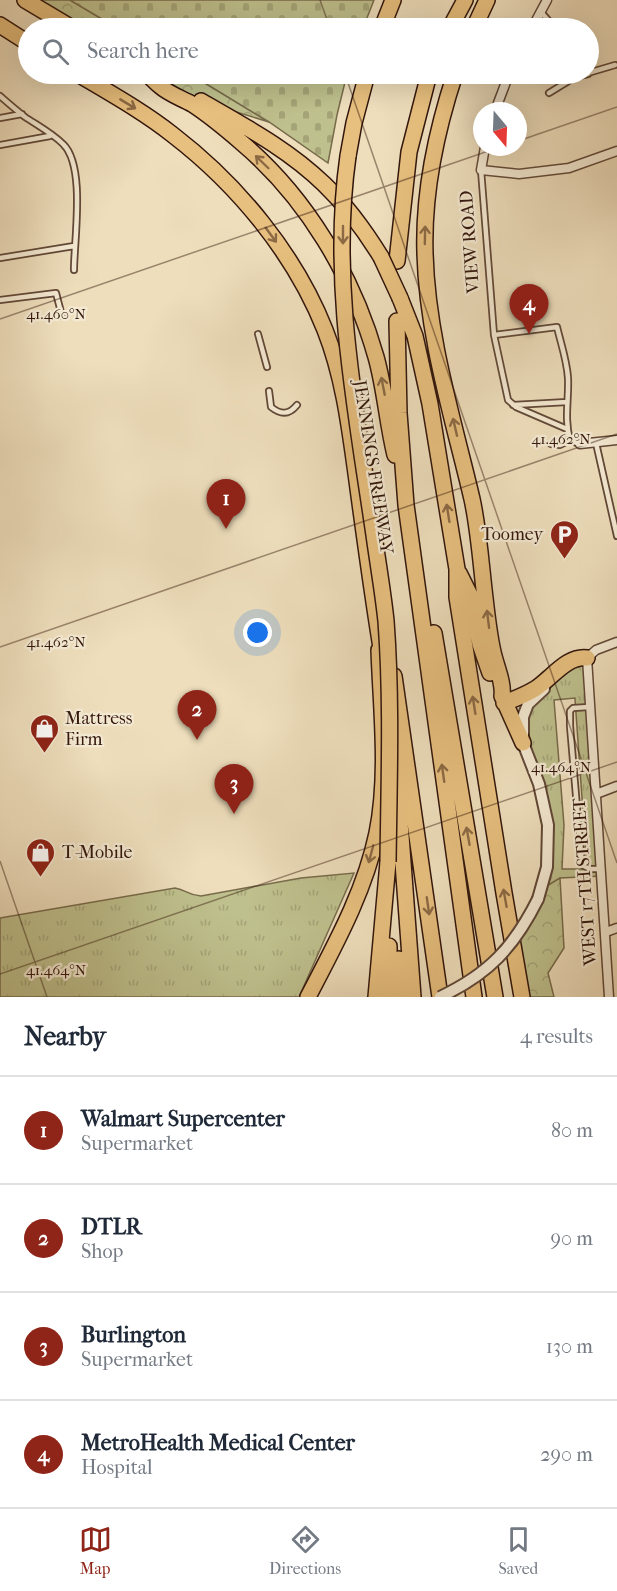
<!DOCTYPE html>
<meta charset="utf-8">
<style>
body{margin:0;font-family:"IM FELL French Canon",serif;background:#f2f2f3;color:#1f2937}
.compass{position:absolute;left:473px;top:102px;width:54px;height:54px;border-radius:50%;background:#fff;box-shadow:0 6px 24px #0002;rotate:161deg}
.you{position:absolute;left:258px;top:633px;width:21px;height:21px;margin:-15px;border:4px solid #fff;border-radius:50%;background:#1a73e8;box-shadow:0 0 0 9px #1a73e833}
.badge{display:grid;place-items:center;width:39px;height:39px;border-radius:50%;background:#8f2418;color:#fff;font-size:20px;font-weight:700}
.pin{position:absolute;translate:-50% -50px;filter:drop-shadow(0 2px 3px #0008)}
.pin::after{content:'';position:absolute;top:32px;width:21px;height:18px;background:inherit;clip-path:polygon(0 0,100% 0,50% 100%)}
.list{margin:0;padding:0;list-style:none}
h2{display:flex;justify-content:space-between;align-items:center;height:78px;margin:0;padding:0 24px;font-size:26px}
h2 small{font-size:20px;font-weight:400;color:#747a83}
.list li{display:grid;grid-template-columns:39px 1fr auto;gap:18px;align-items:center;box-sizing:border-box;height:108px;padding:0 24px;border-top:2px solid #e0e1e3}
.list b{display:block;font-size:22px;white-space:nowrap}
.list p{margin:0;font-size:20px;white-space:nowrap;color:#747a83}
.list em{font-size:20px;font-style:normal;color:#747a83}
.icon{flex:none;width:33px;height:33px;fill:none;stroke:currentColor;stroke-width:2;stroke-linecap:round;stroke-linejoin:round}
.map{position:relative;flex:none;width:617px;height:997px;overflow:hidden}
.search{position:absolute;background:#fff;box-shadow:0 6px 24px #0002;left:18px;right:18px;top:18px;height:66px;display:flex;align-items:center;gap:15px;box-sizing:border-box;padding:0 21px;border-radius:33px;color:#747a83;font-size:22px}
.sheet{height:510px;background:#fff}
nav{display:flex;justify-content:space-around;align-items:center;box-sizing:border-box;height:84px;border-top:2px solid #e0e1e3;background:#fff;font-size:16px;color:#747a83}
nav a{display:grid;justify-items:center;gap:3px}
nav .on{color:#8f2418}
.map>svg:first-child{display:block}
.grass{fill:url(#grass-tufts);stroke:#786b4c;stroke-width:1.5;fill-rule:evenodd}
.forest{fill:url(#forest-crowns);stroke:#786b4c;stroke-width:1.5}
.cemetery{fill:url(#cemetery-stones);stroke:#786b4c;stroke-width:1.5}
.lines{fill:none;stroke-linecap:round;stroke-linejoin:round}
.service-casing{stroke:#614838;stroke-width:8}
.minor-casing{stroke:#614838;stroke-width:11}
.tertiary-casing{stroke:#614838;stroke-width:14}
.motorway-casing{stroke:#32160c;stroke-width:18}
.service{stroke:#f4ead3;stroke-width:4.5}
.minor{stroke:#f4ead3;stroke-width:8}
.tertiary{stroke:#f4ead3;stroke-width:10}
.motorway{stroke:#e7bf7e;stroke-width:15}
.tertiary-bridge-casing{stroke:#614838;stroke-width:14;stroke-linecap:butt}
.motorway-bridge-casing{stroke:#32160c;stroke-width:18;stroke-linecap:butt}
.tertiary-bridge{stroke:#f4ead3;stroke-width:10}
.motorway-bridge{stroke:#e7bf7e;stroke-width:15}
.oneway{stroke:#8c6a45}
.ticks{fill:none;stroke:#32160c;stroke-width:1.5;stroke-opacity:0.45}
.labels{text-anchor:middle;dominant-baseline:central;stroke-width:4.5;stroke-linejoin:round;paint-order:stroke}
.street-label{font-size:18px;fill:#32160c;stroke:#f4ead3}
.poi-label{font-size:18px;fill:#32160c;stroke:#f4ead3;text-anchor:start}
.ticks-label{font-size:15px;text-anchor:middle;fill:#32160c;stroke:#f4ead3;stroke-width:4.5;stroke-linejoin:round;paint-order:stroke}
</style>
<div class="map">
<svg width="617" height="997" viewBox="0 0 617 997">
<defs>
<pattern id="grass-tufts" width="24" height="20" patternUnits="userSpaceOnUse" patternTransform="scale(1.5)"><rect width="24" height="20" fill="#bec08d"/><path d="M3 7l-1-3M5 7V3M7 7l1-3M15 17l-1-3M17 17v-4M19 17l1-3" fill="none" stroke="#a4a478"/></pattern>
<pattern id="forest-crowns" width="20" height="18" patternUnits="userSpaceOnUse" patternTransform="scale(1.5)"><rect width="20" height="18" fill="#bec08d"/><path d="M2 6a3 3 0 1 1 6 0M12 15a3 3 0 1 1 6 0" fill="none" stroke="#a4a478"/></pattern>
<pattern id="cemetery-stones" width="16" height="16" patternUnits="userSpaceOnUse" patternTransform="scale(1.5)"><rect width="16" height="16" fill="#bec08d"/><path d="M2 7V4a2 2 0 0 1 4 0v3zM10 15v-3a2 2 0 0 1 4 0v3z" fill="#a4a478"/></pattern>
</defs>
<rect width="100%" height="100%" fill="#eedebc"/>
<filter id="stains"><feTurbulence type="fractalNoise" baseFrequency=".00333" numOctaves="4"/><feColorMatrix values="0 0 0 0 .2 0 0 0 0 .09 0 0 0 0 .02 0 0 0 .5 -.17"/></filter>
<radialGradient id="worn" r=".72"><stop offset=".6" stop-color="#630" stop-opacity="0"/><stop offset="1" stop-color="#630" stop-opacity=".3"/></radialGradient>
<path class="grass" d="M587 653 602 876 560 878 542 889 548 854 535 767 525 712 529 685 543 672ZM575 698V699L587 869H562L564 825 554 700Z
M354 873 299 997H0V918L175 888C187 890 187 895 201 896L301 878Z"/>
<path class="forest" d="M25 0H70L117 28H72Z
M147 74H190L269 122 201 101Z
M560 878 564 948 548 973 554 997H522L511 943 542 889Z"/>
<path class="cemetery" d="M70 0H374L363 28H117Z
M190 74H347L337 115 328 163 269 122Z"/>
<g class="lines">
<defs>
<path id="service" d="M541 12 555 28
M588 73 615 65
M574 74 575 77 588 74
M549 93 575 77
M0 96C8 103 16 110 25 117 37 125 52 133 63 144 86 166 74 240 74 270
M0 118 22 114
M0 145 50 136
M481 170 494 335 508 400 516 407 567 429
M0 258 74 246
M0 300 56 293 62 316
M258 334 267 367
M494 335 557 327C561 344 567 361 568 378 569 400 564 418 570 440L579 444
M269 391 271 407C281 415 289 415 297 405
M513 405 567 402
M553 443 565 440 567 441
M596 443 617 536
M551 444 560 445 570 440
M589 707 573 708 570 711V726L582 865 590 869H601"/>
<path id="minor" d="M532 28 547 0
M495 111 509 74
M485 147 481 170 519 174 569 168 617 151
M580 444 617 440
M596 794 617 786
M606 932 617 928
M609 997 587 658 596 650 617 642"/>
<path id="tertiary" d="M538 899 547 867 548 825 539 784 523 743V717L528 704 544 689"/>
<path id="motorway" d="M25 0 72 28
M0 25 28 43
M382 28 393 0
M450 28 465 0
M474 28 487 0
M78 74C110 93 144 112 173 135 238 185 295 254 325 330 344 378 350 430 357 481 365 540 373 600 383 660
M147 74C151 77 155 82 160 86 169 94 181 98 192 104 209 115 227 130 242 143 307 198 353 276 376 357 385 389 387 422 395 455
M455 74C436 132 423 191 425 253 427 336 453 418 472 499 479 531 481 565 485 598 487 616 489 634 493 652 496 666 504 683 502 696L523 743
M201 101C244 126 288 149 324 184 346 205 365 231 381 257
M348 156 354 123 367 74
M397 261 409 152 429 74
M400 298 415 336 430 404 457 569V597L504 893 522 997
M397 321 399 413 406 505 474 997
M459 573 470 595 480 644 490 673
M434 633 495 997
M394 676 440 997
M504 703C515 699 525 695 535 689 551 679 567 655 587 658
M395 755 413 997
M399 959 402 997
M308 997C335 945 365 891 377 833 389 774 381 709 379 650
M376 997 388 862
M389 997V946"/>
</defs>
<use href="#service" class="service-casing"/>
<use href="#minor" class="minor-casing"/>
<use href="#tertiary" class="tertiary-casing"/>
<use href="#motorway" class="motorway-casing"/>
<use href="#service" class="service"/>
<use href="#minor" class="minor"/>
<use href="#tertiary" class="tertiary"/>
<use href="#motorway" class="motorway"/>
<defs>
<path id="tertiary-bridge" d="M440 997C489 974 514 947 538 899"/>
<path id="motorway-bridge" d="M348 156C330 282 356 410 374 535 378 564 383 592 386 621 392 701 389 781 388 862
M381 257 400 298"/>
</defs>
<use href="#tertiary-bridge" class="tertiary-bridge-casing"/>
<use href="#motorway-bridge" class="motorway-bridge-casing"/>
<use href="#tertiary-bridge" class="tertiary-bridge"/>
<use href="#motorway-bridge" class="motorway-bridge"/>
</g>
<defs><path id="oneway-shaft" d="M-6 0H5M1.5-3L5.5 0L1.5 3" fill="none" stroke-width="1.6" stroke-linecap="round" stroke-linejoin="round" transform="scale(1.5)"/></defs>
<g class="oneway">
<use href="#oneway-shaft" transform="translate(128 104) rotate(31)"/>
<use href="#oneway-shaft" transform="translate(262 162) rotate(-136)"/>
<use href="#oneway-shaft" transform="translate(271 235) rotate(54)"/>
<use href="#oneway-shaft" transform="translate(343 235) rotate(90)"/>
<use href="#oneway-shaft" transform="translate(425 235) rotate(-89)"/>
<use href="#oneway-shaft" transform="translate(383 386) rotate(-101)"/>
<use href="#oneway-shaft" transform="translate(455 427) rotate(-103)"/>
<use href="#oneway-shaft" transform="translate(448 513) rotate(-99)"/>
<use href="#oneway-shaft" transform="translate(488 619) rotate(-97)"/>
<use href="#oneway-shaft" transform="translate(474 705) rotate(-99)"/>
<use href="#oneway-shaft" transform="translate(443 773) rotate(-98)"/>
<use href="#oneway-shaft" transform="translate(468 836) rotate(-100)"/>
<use href="#oneway-shaft" transform="translate(371 854) rotate(105)"/>
<use href="#oneway-shaft" transform="translate(505 898) rotate(-100)"/>
<use href="#oneway-shaft" transform="translate(428 906) rotate(82)"/>
</g>
<path class="ticks" d="M320 0 330 28M345 74 617 863M518 141 617 107M0 319 500 147M0 647 617 434M0 861 47 997M0 974 617 762"/>
<defs>
<symbol id="parking-pin" viewBox="-11 -11 22 30"><path d="M0 17L-7.5 6A9.5 9.5 0 1 1 7.5 6Z" fill="#8f2418" stroke="#f4ead3"/><path d="M-3.5-5.5H1a3.5 3.5 0 0 1 0 7H-1V5.5H-3.5ZM-1-3.4V-.6H.8a1.4 1.4 0 0 0 0-2.8Z" fill="#fff"/></symbol>
<symbol id="shop-pin" viewBox="-11 -11 22 30"><path d="M0 17L-7.5 6A9.5 9.5 0 1 1 7.5 6Z" fill="#8f2418" stroke="#f4ead3"/><path d="M-5-2.5h2.3a2.7 3.5 0 0 1 5.4 0H5L5.5 6h-11ZM-1.5-2.5h3a1.5 2.3 0 0 0-3 0Z" fill="#fff"/></symbol>
</defs>
<g fill-rule="evenodd">
<use href="#parking-pin" x="548" y="518" width="33" height="45"/>
<use href="#shop-pin" x="28" y="712" width="33" height="45"/>
<use href="#shop-pin" x="24" y="836" width="33" height="45"/>
</g>
<g class="labels">
<g class="street-label">
<text transform="translate(470 242) rotate(-94)">VIEW ROAD</text>
<text transform="translate(373 467) rotate(81)">JENNINGS FREEWAY</text>
<text transform="translate(585 882) rotate(-94)">WEST 17TH STREET</text>
</g>
<g class="poi-label">
<text x="543" y="534" text-anchor="end">Toomey</text>
<text x="65" y="718">Mattress<tspan x="65" dy="21">Firm</tspan></text>
<text x="62" y="852">T-Mobile</text>
</g>
</g>
<g class="ticks-label">
<text x="56" y="319">41.460°N</text>
<text x="561" y="444">41.462°N</text>
<text x="56" y="647">41.462°N</text>
<text x="561" y="772">41.464°N</text>
<text x="56" y="975">41.464°N</text>
</g>
<rect width="100%" height="100%" filter="url(#stains)"/>
<rect width="100%" height="100%" fill="url(#worn)"/>
</svg>
<svg class="compass" viewBox="-18 -18 36 36"><path d="M0-13l5 13h-10z" fill="#e53935"/><path d="M0 13l5-13h-10z" fill="#747a83"/></svg>
<div class="you"></div>
<div class="pin badge" style="left:226px;top:529px">1</div>
<div class="pin badge" style="left:197px;top:740px">2</div>
<div class="pin badge" style="left:234px;top:814px">3</div>
<div class="pin badge" style="left:529px;top:334px">4</div>
<div class="search"><svg class="icon" aria-label="search" viewBox="0 0 24 24"><circle cx="10" cy="10" r="6"/><path d="M15 15l6 6"/></svg>Search here</div>
</div>
<section class="sheet">
<h2>Nearby<small>4 results</small></h2>
<ul class="list">
<li><span class="badge">1</span><div><b>Walmart Supercenter</b><p>Supermarket</p></div><em>80 m</em></li>
<li><span class="badge">2</span><div><b>DTLR</b><p>Shop</p></div><em>90 m</em></li>
<li><span class="badge">3</span><div><b>Burlington</b><p>Supermarket</p></div><em>130 m</em></li>
<li><span class="badge">4</span><div><b>MetroHealth Medical Center</b><p>Hospital</p></div><em>290 m</em></li>
</ul>
</section>
<nav>
<a class="on"><svg class="icon" aria-label="map" viewBox="0 0 24 24"><path d="M3 6l6-2 6 2 6-2v14l-6 2-6-2-6 2zM9 4v14M15 6v14"/></svg>Map</a>
<a><svg class="icon" aria-label="directions" viewBox="0 0 24 24"><path d="M12 3l9 9-9 9-9-9zM9 14v-3h6M13 9l2 2-2 2"/></svg>Directions</a>
<a><svg class="icon" aria-label="saved" viewBox="0 0 24 24"><path d="M7 4h10v16l-5-4-5 4z"/></svg>Saved</a>
</nav>
